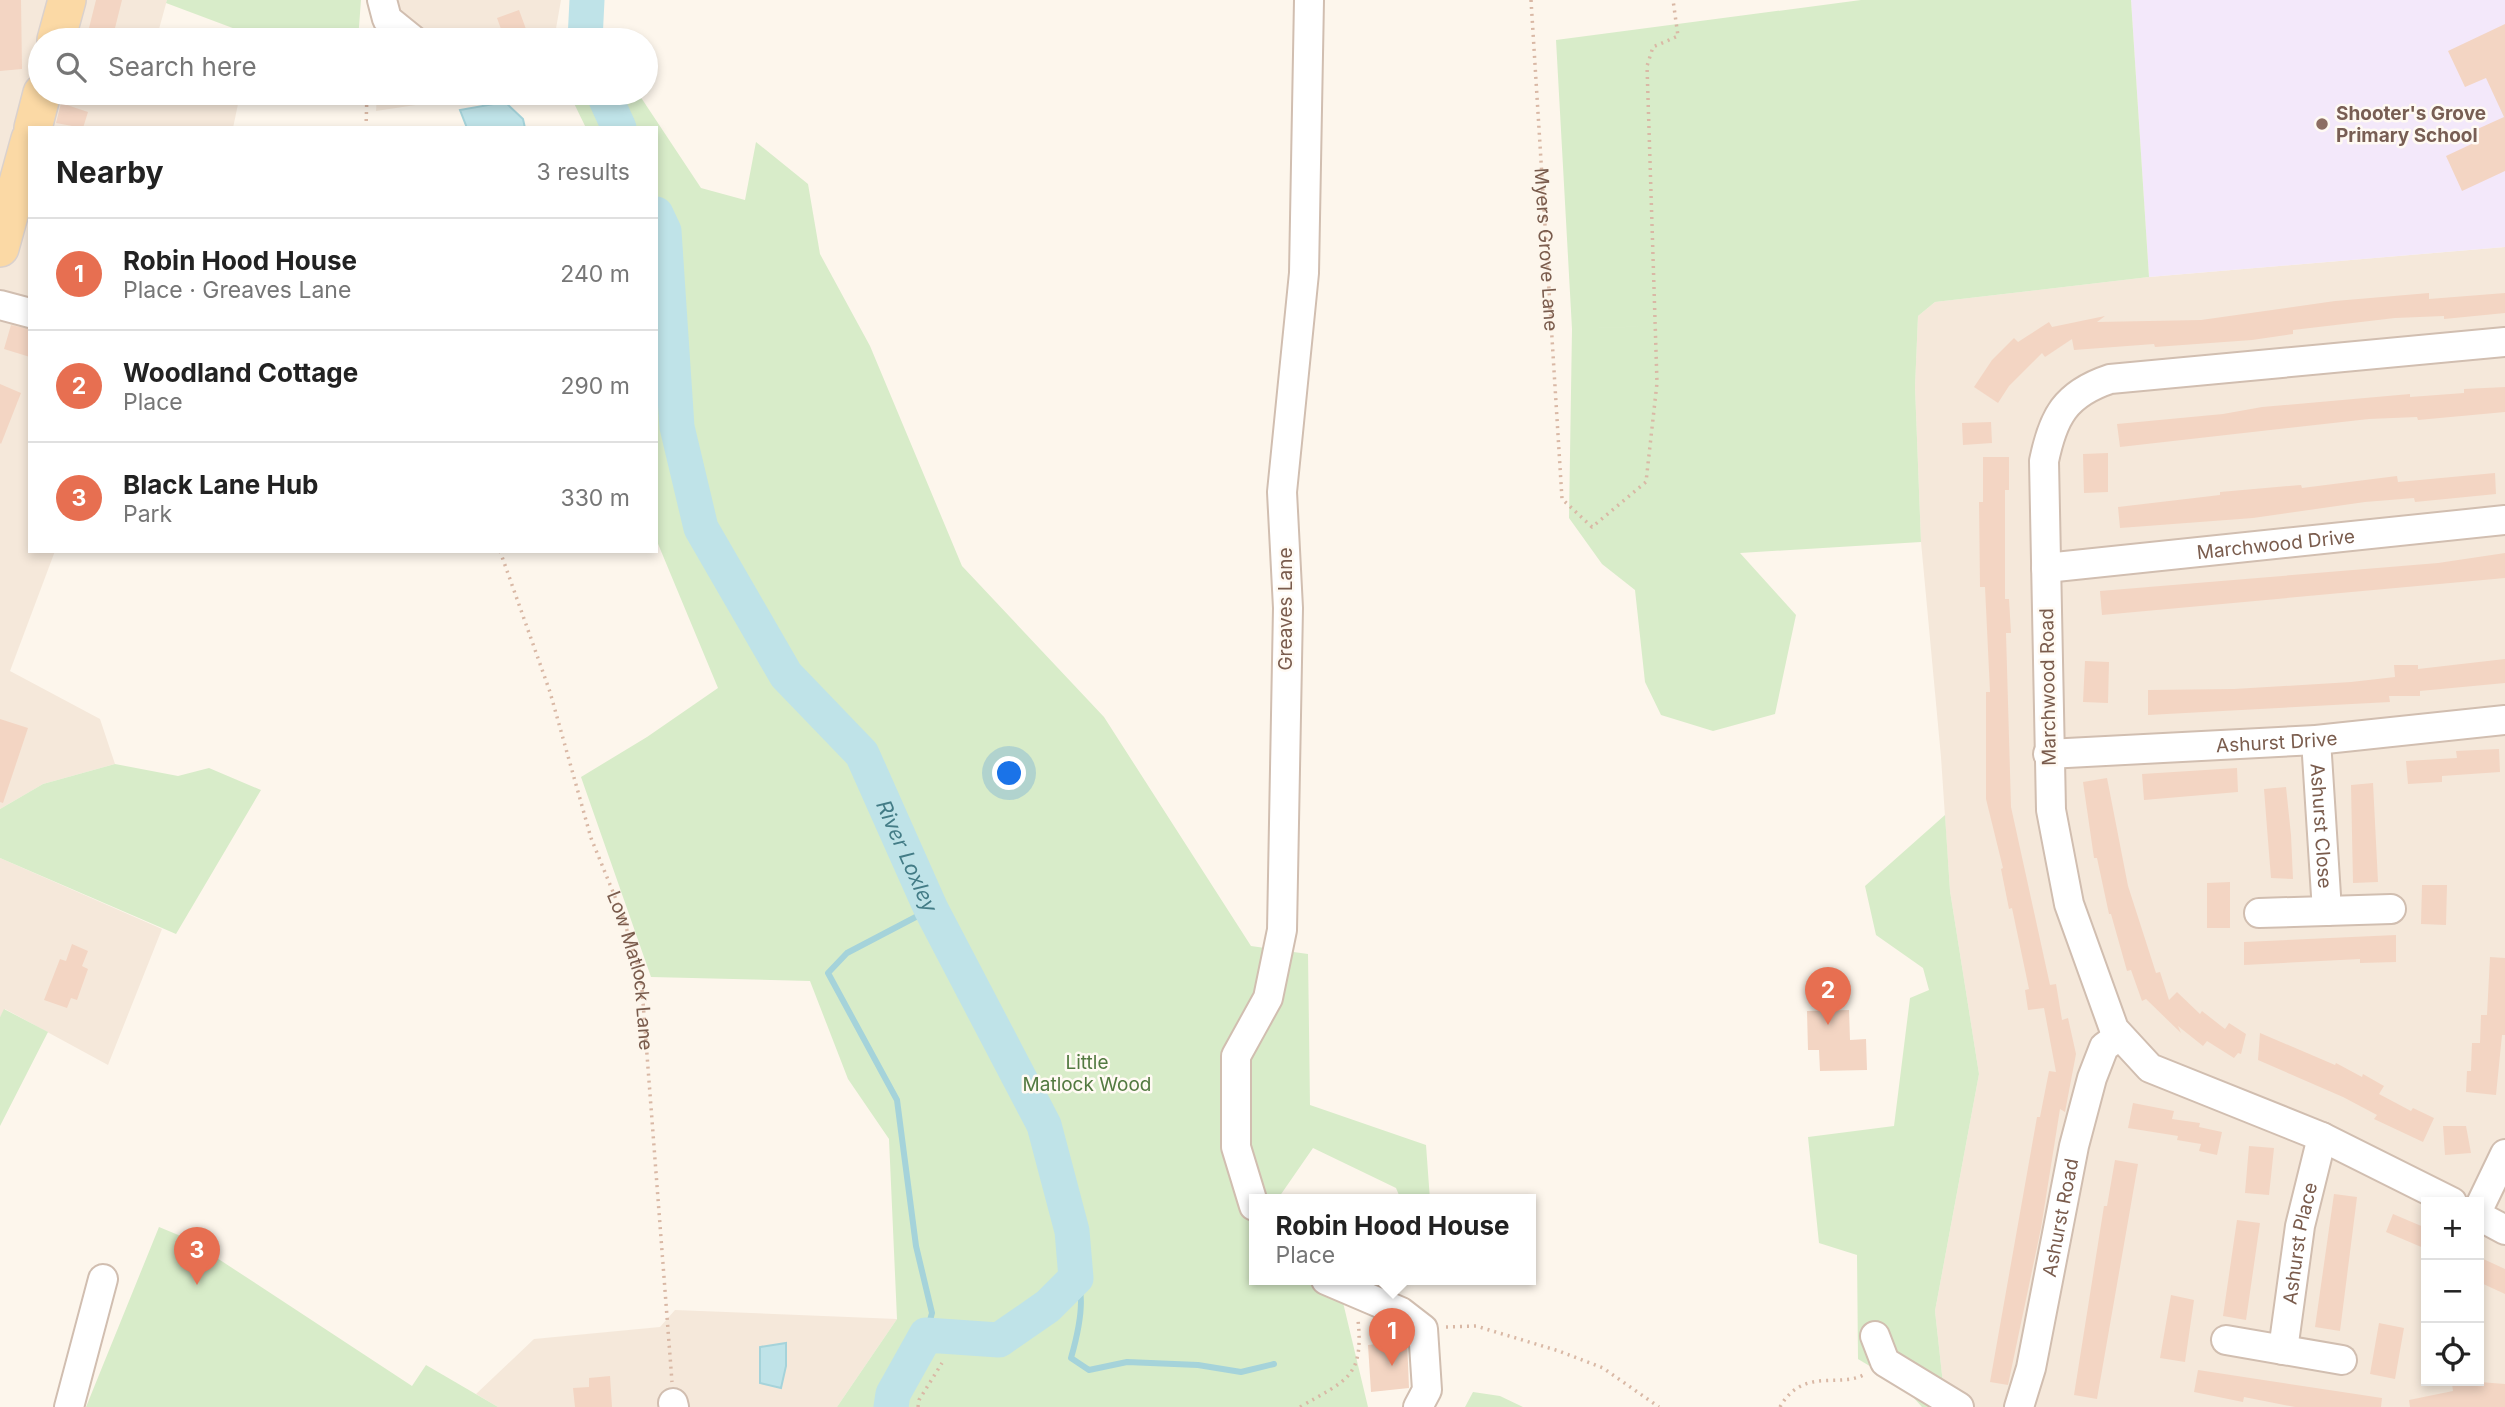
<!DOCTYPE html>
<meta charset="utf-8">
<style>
body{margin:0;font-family:Inter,sans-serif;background:#f6f6f6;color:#222}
.controls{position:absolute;right:21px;bottom:21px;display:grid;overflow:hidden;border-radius:0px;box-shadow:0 4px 10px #0003}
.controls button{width:63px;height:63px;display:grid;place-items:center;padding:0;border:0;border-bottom:2px solid #e0e0e0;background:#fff;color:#222;font:35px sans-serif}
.you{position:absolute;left:1010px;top:774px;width:24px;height:24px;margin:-18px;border:5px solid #fff;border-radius:50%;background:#1a73e8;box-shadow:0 0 0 10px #1a73e833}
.badge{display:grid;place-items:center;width:46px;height:46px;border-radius:50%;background:#e76f51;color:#fff;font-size:23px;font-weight:700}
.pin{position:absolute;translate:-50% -58px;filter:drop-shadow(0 2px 4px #0008)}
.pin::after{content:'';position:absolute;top:37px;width:24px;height:21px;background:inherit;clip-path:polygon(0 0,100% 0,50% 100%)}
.popup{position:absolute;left:1249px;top:1194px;width:287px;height:91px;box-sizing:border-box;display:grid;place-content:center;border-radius:0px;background:#fff;filter:drop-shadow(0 2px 5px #0005);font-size:23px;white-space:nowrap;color:#767676}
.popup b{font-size:26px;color:#222}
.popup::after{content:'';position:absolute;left:50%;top:100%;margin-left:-14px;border:14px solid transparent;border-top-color:#fff}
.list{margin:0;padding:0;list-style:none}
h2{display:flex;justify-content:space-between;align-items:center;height:91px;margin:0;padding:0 28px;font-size:30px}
h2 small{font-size:23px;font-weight:400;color:#767676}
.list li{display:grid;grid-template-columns:46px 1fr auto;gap:21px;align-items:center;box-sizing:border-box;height:112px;padding:0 28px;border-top:2px solid #e0e0e0}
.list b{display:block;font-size:26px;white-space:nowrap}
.list p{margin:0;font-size:23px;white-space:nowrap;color:#767676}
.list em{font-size:23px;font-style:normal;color:#767676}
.icon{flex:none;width:38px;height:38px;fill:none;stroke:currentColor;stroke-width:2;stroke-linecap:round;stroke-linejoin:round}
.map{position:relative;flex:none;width:2505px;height:1407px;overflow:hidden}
.search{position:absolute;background:#fff;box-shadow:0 4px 10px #0003;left:28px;top:28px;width:630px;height:77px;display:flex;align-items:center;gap:18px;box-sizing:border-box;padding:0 24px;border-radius:38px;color:#767676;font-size:26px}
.panel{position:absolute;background:#fff;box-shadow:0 4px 10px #0003;left:28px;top:126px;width:630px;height:427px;border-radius:0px}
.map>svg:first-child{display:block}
.residential{fill:#f5e8da;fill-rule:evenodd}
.education{fill:#f3e8fa}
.green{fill:#d8ecc9;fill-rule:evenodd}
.water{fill:#bfe3e8;stroke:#a5d3da;stroke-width:2}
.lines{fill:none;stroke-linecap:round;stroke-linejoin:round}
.stream{stroke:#a5d3da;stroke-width:6}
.river{stroke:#bfe3e8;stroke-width:35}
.building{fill:#f3d5c3}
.minor-casing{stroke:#d1beb0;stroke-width:32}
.major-casing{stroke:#dad1cd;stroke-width:40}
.path{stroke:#d9b8a5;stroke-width:3.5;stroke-dasharray:2 5;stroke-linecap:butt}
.minor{stroke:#fff;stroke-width:28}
.major{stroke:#fbd9a5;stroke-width:37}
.education-dot{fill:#8d6e63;stroke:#fffaf3;stroke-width:2.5}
.labels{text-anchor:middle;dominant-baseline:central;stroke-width:5;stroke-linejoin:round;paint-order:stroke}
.education-label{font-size:19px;font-weight:bold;fill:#785e54;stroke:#fffaf3;text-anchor:start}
.street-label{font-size:19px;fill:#7a5c4d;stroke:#fffaf3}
.park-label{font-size:19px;fill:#537a41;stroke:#fffaf3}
.water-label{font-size:21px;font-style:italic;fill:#437c86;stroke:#fffaf3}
</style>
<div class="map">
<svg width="2505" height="1407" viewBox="0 0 2505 1407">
<rect width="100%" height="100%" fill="#fdf6ec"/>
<path class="residential" d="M0 0H167L156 40H40V93H216L238 104 233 128H30V551H55L10 671 100 719 115 764 43 784 0 809Z
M380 0H561L554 40H378Z
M377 93H495L376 111Z
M2505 247V1407H1956L1944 1393 1935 1311 1979 1074 1950 891 1941 757 1921 542 1915 387 1918 316 1935 302 2149 277ZM2426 1202H2479V1381H2426Z
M0 858 162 929 108 1065 5 1009 0 1017Z
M675 1310 897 1319 837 1407H498L476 1394 534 1339 660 1327Z"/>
<path class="education" d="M2131 0H2505V247L2149 277Z"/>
<path class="green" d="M167 0H361L358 40H265L166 3Z
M1861 0H2131L2149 277 1935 302 1918 316 1915 387 1921 542 1740 553 1796 615 1775 714 1713 731 1661 715 1645 682 1635 590 1602 564 1569 518 1572 329 1556 40ZM1815 320 1598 328H1599Z
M569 93H638L701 188 745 200 756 142 808 184 820 254 870 346 962 566 1104 717 1251 946 1308 954 1310 1105 1426 1145 1430 1200H1401L1396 1188 1313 1148 1277 1200H1254V1280H1304L1341 1294 1368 1407H837L897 1319 889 1139 848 1079 810 981 651 977 581 777 647 737 718 688 656 539V128H586Z
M115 764 178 776 209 768 261 790 176 934 0 858V809L43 784Z
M1945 815 1950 891 1979 1074 1935 1311 1944 1393 1956 1407H1922L1903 1386 1858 1359 1857 1255 1819 1243 1808 1137 1894 1126 1910 998 1929 990 1923 968 1876 935 1865 886Z
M4 1009 48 1032 0 1126V1017Z
M159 1227 188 1239 412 1386 426 1365 498 1407H86Z
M1473 1392 1500 1396 1523 1407H1465Z"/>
<path class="water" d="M505 102 523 119 525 128H467L460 110Z
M786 1343V1366L781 1388 760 1383V1347Z"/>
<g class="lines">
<path class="stream" d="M1076 1278C1087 1297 1077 1337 1071 1358L1089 1370 1127 1362 1198 1365 1241 1372 1274 1364
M926 1335 932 1313 916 1246 897 1100 828 973 847 953 931 909
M881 1407 893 1394"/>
<g class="river">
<path d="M585 40 587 0"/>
<path d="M603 93 619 128"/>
<path id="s1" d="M656 214 664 231 677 427 701 528 786 675 862 754 931 909 1044 1125 1072 1231 1076 1278 1048 1306 999 1340 926 1335 893 1394 891 1407"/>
</g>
</g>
<path class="building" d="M0 0H21L22 69 0 71Z
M96 0H122L112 40H86Z
M519 10 530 40H505L497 18Z
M2505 24V171L2462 191 2446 156 2478 141 2473 131 2504 117 2486 78 2465 87 2448 51Z
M61 103 88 112 83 128 56 123Z
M2429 293V299L2505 293V313L2444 319V316L2395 318 2293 330V334L2252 340 2155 347 2154 344 2074 350 2072 339 2045 357 2042 353 2009 386 1998 403 1974 387 1992 360 2014 338 2018 342 2049 322 2052 327 2105 316 2097 322 2201 320 2335 301Z
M11 325 30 329V357L4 349Z
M0 384 21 393 1 444 0 443Z
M2505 387V412L2418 420 2417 417 2369 419 2120 447 2117 424 2223 414 2262 407 2410 394V397L2464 393V389Z
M1991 422 1992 443 1963 445 1962 423Z
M2108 453V492L2084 493 2083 454Z
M1983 457H2009V490H2005V599H2009L2011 633H2006L2011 807 2050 985 2056 984 2062 1020 2068 1018 2076 1054 2065 1112 2060 1109 2041 1228 2008 1385 1990 1382 2037 1117H2040L2049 1071 2056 1072 2044 1008 2028 1010 2025 990 2029 989 2012 908 2009 909 2001 869 2003 868 1986 799V692H1990L1985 587H1980L1979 502H1983Z
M2495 473 2496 494 2415 502 2414 498 2365 502 2253 518 2120 528 2118 507 2220 495V492L2301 485 2302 488 2373 479 2397 476 2398 482Z
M2505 553V578L2102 615 2100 591 2438 563Z
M2505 659V683L2420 691V696H2389L2390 702 2148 715V690L2234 689 2351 682 2395 677 2394 665H2418V669Z
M2085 661 2109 662 2108 703 2083 702Z
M0 719 28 728 3 803 0 802Z
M2499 749 2500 772 2442 776V782L2408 784 2406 761 2457 758 2456 751Z
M2237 768 2238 792 2144 800 2142 774Z
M2107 778 2128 886 2156 973 2160 972 2169 1000 2177 992 2200 1014 2202 1011 2225 1029 2229 1023 2246 1034 2241 1054 2238 1053 2234 1058 2207 1041 2203 1046 2178 1026 2181 1033 2146 999 2142 1001 2131 970 2127 971 2111 914H2109L2097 858H2094L2083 782Z
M2373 783 2378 882 2353 883 2351 785Z
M2286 787 2291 835 2293 879 2271 878 2267 828 2264 789Z
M2230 882V928H2207V883Z
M2422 885H2447L2446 925 2421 924Z
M2396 935V962L2360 963V959L2244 965V942Z
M72 944 88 951 82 966 88 969 77 1000 71 998 67 1008 44 1000 60 959 66 961Z
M2490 957 2505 958V1035H2502L2496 1095 2466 1092 2467 1071H2471L2472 1043H2480L2481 1015H2487Z
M1849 1010 1850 1040 1866 1039 1867 1070 1820 1071 1819 1050H1808L1807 1011Z
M2260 1033 2335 1065 2336 1063 2362 1077 2363 1074 2384 1086 2379 1094 2411 1111 2413 1108 2434 1118 2423 1142 2374 1119 2377 1115 2343 1097 2258 1060Z
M2133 1103 2174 1111 2172 1119 2200 1123 2199 1127 2222 1132 2217 1155 2199 1151 2201 1144 2177 1140 2178 1136 2128 1128Z
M2443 1126H2466L2471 1153 2445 1155Z
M2249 1146 2274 1148 2269 1195 2245 1193Z
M2115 1160 2138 1164 2097 1399 2074 1395 2104 1206H2107Z
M2334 1194 2357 1197 2340 1331 2315 1327Z
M2393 1214 2426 1228V1249L2386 1232Z
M2237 1220 2260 1223 2246 1320 2223 1316Z
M2479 1257 2505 1269V1294L2479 1282Z
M2171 1295 2194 1300 2185 1362 2160 1358Z
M2379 1323 2404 1328 2395 1379 2370 1374Z
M1407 1340 1409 1388 1371 1392 1368 1345Z
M2198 1370 2382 1398 2381 1407H2295L2244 1397 2243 1402 2194 1392Z
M610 1376 612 1407H575L573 1388 589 1387V1378Z
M2467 1381 2505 1384V1407H2410L2409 1400 2453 1391 2452 1384Z"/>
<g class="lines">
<defs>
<g id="minor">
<path d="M382 0 387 19 413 40"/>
<path d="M0 305 30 313"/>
<path id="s4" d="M2046 568 2505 520"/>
<path id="s5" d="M2316 740 2327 911"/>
<path id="s6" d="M2048 754 2316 740 2505 720"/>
<path d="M2259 913 2391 909"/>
<path d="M2452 1202 2322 1137 2150 1068 2114 1029 2069 904 2051 810 2044 461C2053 417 2065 394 2110 379L2505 342"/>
<path d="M1254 1206 1236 1147V1056L1268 998 1282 930 1288 608 1282 492 1304 273 1309 0"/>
<path d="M2479 1208 2505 1154"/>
<path d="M2479 1216 2505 1230"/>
<path d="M1326 1280 1401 1312 1423 1329 1427 1390 1418 1407"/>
<path d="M1875 1336 1885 1362 1959 1407"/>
<path d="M2226 1340 2342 1360"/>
<path id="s7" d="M2283 1350 2300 1226 2322 1137"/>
<path d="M673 1403 674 1407"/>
<path d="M69 1407 103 1279"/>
<path id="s8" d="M2019 1407 2031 1368 2074 1146 2092 1078 2104 1047 2119 1036"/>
</g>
<path id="major" d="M56 40 67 0
M33 128 42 93
M0 248 30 139"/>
</defs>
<use href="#minor" class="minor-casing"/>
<use href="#major" class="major-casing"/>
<g class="path">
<path id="s2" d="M1531 0 1562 499 1592 527 1646 482 1657 383 1647 66 1653 47 1678 36 1673 0"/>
<path d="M366 128 367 93"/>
<path id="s3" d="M500 551 550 692 591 838 622 914 641 976 672 1382"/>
<path d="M1446 1327 1476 1326 1559 1351 1603 1368 1659 1407"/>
<path d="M918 1407 919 1400 942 1363"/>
<path d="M1300 1407C1346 1380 1364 1378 1358 1320"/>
<path d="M1780 1407C1803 1366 1841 1389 1865 1374"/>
</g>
<use href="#minor" class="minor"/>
<use href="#major" class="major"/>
</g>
<circle class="education-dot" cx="2322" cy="124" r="7"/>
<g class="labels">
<g class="education-label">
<text x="2336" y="113">Shooter's Grove<tspan x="2336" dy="22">Primary School</tspan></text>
</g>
<g class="street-label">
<text stroke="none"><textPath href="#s2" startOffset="250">Myers Grove Lane</textPath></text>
<text stroke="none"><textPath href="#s4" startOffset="231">Marchwood Drive</textPath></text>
<text transform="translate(1285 609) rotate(-90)">Greaves Lane</text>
<text transform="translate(2048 687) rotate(-91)">Marchwood Road</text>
<text stroke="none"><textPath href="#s6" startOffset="229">Ashurst Drive</textPath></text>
<text stroke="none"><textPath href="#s5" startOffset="86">Ashurst Close</textPath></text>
<text stroke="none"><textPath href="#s3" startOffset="441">Low Matlock Lane</textPath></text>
<text stroke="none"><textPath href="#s8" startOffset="194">Ashurst Road</textPath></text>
<text stroke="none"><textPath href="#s7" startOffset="108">Ashurst Place</textPath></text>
</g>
<g class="park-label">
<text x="1087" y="1062">Little<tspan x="1087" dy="22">Matlock Wood</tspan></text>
</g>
<g class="water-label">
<text stroke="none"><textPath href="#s1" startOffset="710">River Loxley</textPath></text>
</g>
</g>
</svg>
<div class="controls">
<button>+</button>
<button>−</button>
<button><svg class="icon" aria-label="locate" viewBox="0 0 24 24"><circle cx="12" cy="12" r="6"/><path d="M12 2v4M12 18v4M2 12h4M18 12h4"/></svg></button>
</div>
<div class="you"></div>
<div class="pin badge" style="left:1392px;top:1366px">1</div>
<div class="popup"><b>Robin Hood House</b>Place</div>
<div class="pin badge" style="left:1828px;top:1025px">2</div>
<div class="pin badge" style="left:197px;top:1285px">3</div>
<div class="search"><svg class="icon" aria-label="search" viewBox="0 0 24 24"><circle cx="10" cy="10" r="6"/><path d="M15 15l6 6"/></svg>Search here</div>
<section class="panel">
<h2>Nearby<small>3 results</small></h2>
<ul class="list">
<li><span class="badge">1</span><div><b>Robin Hood House</b><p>Place · Greaves Lane</p></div><em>240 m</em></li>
<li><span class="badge">2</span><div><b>Woodland Cottage</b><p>Place</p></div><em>290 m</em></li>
<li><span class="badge">3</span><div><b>Black Lane Hub</b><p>Park</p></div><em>330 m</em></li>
</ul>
</section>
</div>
